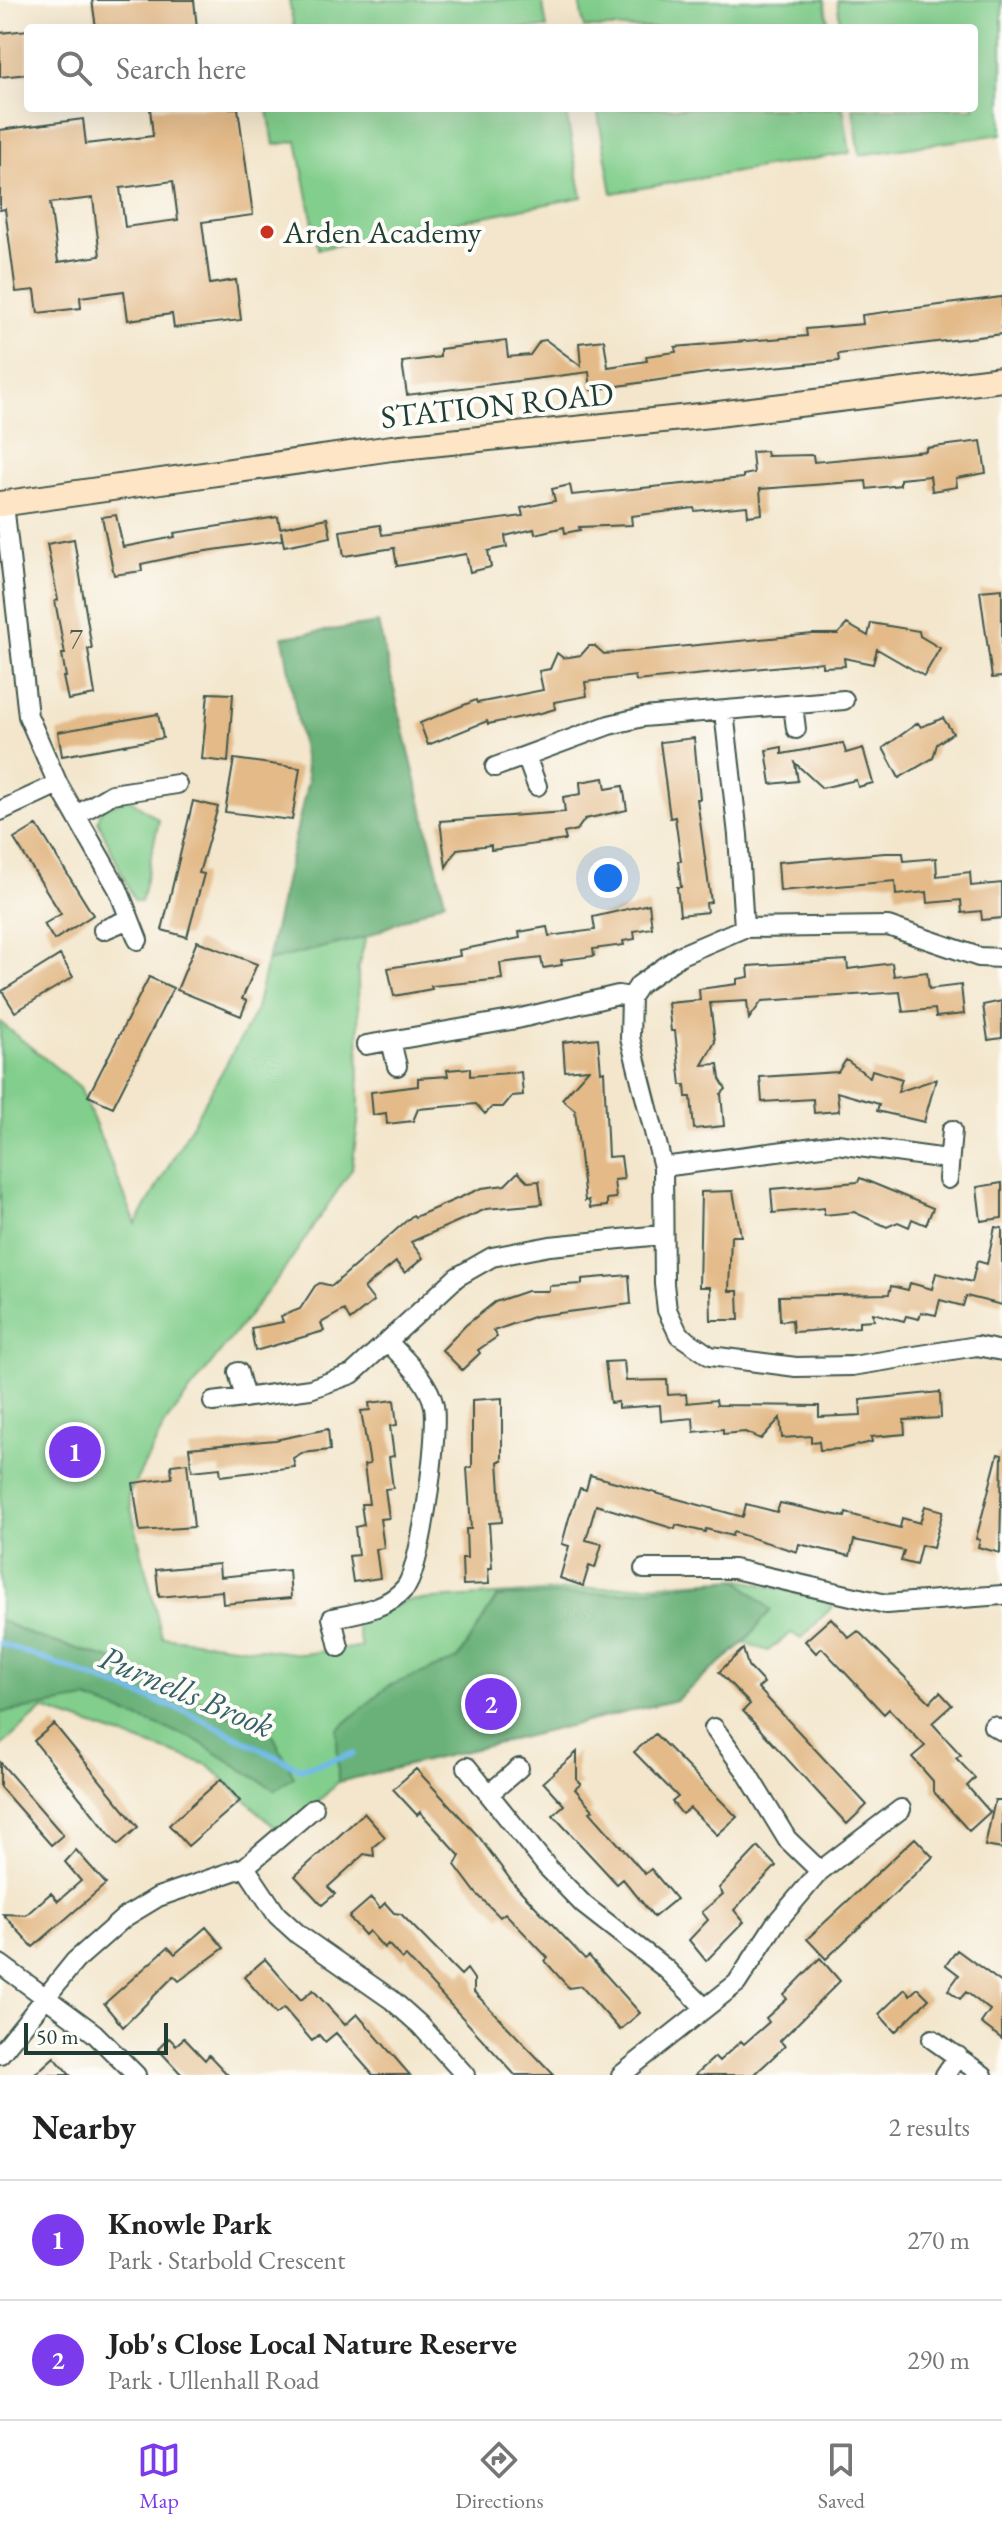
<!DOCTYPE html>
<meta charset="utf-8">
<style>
body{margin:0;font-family:"EB Garamond",serif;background:#f2f2f2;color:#222}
.scale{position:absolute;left:24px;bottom:20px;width:144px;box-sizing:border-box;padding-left:8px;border:4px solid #1f3d34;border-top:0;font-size:22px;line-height:28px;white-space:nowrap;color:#1f3d34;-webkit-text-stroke:6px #fdfcf7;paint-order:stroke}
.you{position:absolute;left:608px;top:878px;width:28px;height:28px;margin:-20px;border:6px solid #fff;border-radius:50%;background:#1a73e8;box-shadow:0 0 0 12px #1a73e833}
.badge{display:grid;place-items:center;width:52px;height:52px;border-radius:50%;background:#7c3aed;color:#fff;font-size:26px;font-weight:700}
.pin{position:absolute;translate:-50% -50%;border:4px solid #fff;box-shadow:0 2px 8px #0006}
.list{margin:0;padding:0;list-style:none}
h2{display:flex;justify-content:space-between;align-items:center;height:104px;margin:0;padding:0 32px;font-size:34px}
h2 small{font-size:26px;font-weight:400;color:#767676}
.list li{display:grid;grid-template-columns:52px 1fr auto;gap:24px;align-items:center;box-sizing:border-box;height:120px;padding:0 32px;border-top:2px solid #e0e0e0}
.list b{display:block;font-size:30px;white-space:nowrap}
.list p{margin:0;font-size:26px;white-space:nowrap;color:#767676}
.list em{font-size:26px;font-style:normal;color:#767676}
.icon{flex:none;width:44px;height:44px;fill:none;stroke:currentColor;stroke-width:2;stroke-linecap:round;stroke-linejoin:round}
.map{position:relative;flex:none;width:1002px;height:2075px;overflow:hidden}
.search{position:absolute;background:#fff;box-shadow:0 8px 32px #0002;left:24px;right:24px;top:24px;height:88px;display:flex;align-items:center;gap:20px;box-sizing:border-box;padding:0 28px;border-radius:8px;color:#767676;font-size:30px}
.sheet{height:344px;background:#fff}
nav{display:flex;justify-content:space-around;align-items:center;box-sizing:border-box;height:112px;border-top:2px solid #e0e0e0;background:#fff;font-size:22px;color:#767676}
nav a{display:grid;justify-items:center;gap:4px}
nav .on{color:#7c3aed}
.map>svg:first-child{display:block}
.green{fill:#82ce8c;stroke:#508660;stroke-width:2}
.forest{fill:#69b178;stroke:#447756;stroke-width:2}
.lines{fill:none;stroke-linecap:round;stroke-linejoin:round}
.stream{stroke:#70bae9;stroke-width:6}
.building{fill:#e3ba88;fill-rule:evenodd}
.minor-casing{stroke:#3f564b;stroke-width:22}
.secondary-casing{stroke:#3f564b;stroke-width:28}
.minor{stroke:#fff;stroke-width:18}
.secondary{stroke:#fde5c5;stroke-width:24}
.poi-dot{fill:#c8321e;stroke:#fdfcf7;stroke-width:3}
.labels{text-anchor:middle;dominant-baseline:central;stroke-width:8;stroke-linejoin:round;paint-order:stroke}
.number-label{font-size:28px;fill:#505c49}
.poi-label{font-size:32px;fill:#1f3d34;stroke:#fdfcf7;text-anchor:start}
.street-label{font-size:32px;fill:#1f3d34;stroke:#fdfcf7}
.water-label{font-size:34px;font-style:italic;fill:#37626a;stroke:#fdfcf7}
</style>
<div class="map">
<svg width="1002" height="2075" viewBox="0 0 1002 2075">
<rect width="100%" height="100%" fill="#fdfcf7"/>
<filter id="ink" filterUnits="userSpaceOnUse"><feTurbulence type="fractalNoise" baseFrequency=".0125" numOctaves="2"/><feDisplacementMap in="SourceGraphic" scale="16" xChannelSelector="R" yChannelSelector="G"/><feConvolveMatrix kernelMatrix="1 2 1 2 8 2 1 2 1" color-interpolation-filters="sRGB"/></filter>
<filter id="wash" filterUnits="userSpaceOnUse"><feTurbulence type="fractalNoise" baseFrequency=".006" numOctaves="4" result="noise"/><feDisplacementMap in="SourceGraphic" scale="32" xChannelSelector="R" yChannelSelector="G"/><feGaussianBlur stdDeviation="1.8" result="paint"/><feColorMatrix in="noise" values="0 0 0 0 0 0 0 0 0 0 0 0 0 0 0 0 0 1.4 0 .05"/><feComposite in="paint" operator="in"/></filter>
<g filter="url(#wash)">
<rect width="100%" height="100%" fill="#f3e6cc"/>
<path class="green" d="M289 0H542L547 28H294Z
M579 0H824L829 28H584Z
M837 0H1002V134L860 155 853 108H974V28H841Z
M276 108H565L582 197 318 249 297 141 274 145 268 110Z
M597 108H843L850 153 612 193Z
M128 798 159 820 141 902 134 900 98 821 102 809Z
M366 937 358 968 359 1115 352 1169 284 1270 167 1421 128 1496 162 1637 301 1654 361 1647 356 1625 405 1601 737 1579 837 1602 801 1639 791 1633 768 1651 744 1643 676 1700 338 1782 284 1836 208 1765 43 1709 0 1747V1022L80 1087 136 1224 255 1013 267 961Z"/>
<path class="forest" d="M378 623 445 901 366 937 267 961 308 780 283 637Z
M737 1579 771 1610 744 1643 676 1700 338 1782 337 1730 388 1686 458 1659 497 1597 616 1593Z
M0 1620 34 1636 111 1659 273 1735 294 1777 275 1790 194 1739 87 1699 0 1713Z"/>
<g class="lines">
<path class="stream" d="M0 1643 189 1713 301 1769 353 1754"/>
</g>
<g id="blocks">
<path class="building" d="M92 0H194L197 28H96Z
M28 30V74L0 77V33Z
M150 108H238L253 215 202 222 210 284 236 280 241 320 174 328 172 314 128 320 124 291 80 297 81 308 38 313 35 290 16 292 5 209 0 210V130L83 119 86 144 153 136ZM173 181 178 220 125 227 120 188ZM93 198 100 256 58 262 50 203Z
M1002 297V334L838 354 839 361 706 373 591 390 589 372 407 395 402 362 440 357V349L506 341 508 357 530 355 540 341 546 340 581 366 579 343 604 340 608 367 647 361 646 356 676 352 675 347 807 336 806 329 863 324 862 315Z
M981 441 986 473 956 478 957 487 932 491 930 476 900 479V485L867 489 866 481 760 489 762 514 748 516 747 506 695 511 694 508 631 516 632 525 579 527 580 530 565 533 564 527 535 534 534 529 505 536 507 547 488 551 491 567 470 572 466 554 397 566 394 548 344 556 340 531 380 525 382 535 523 516 521 508 555 501 552 489 570 485 572 495 743 478V475L754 473 752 452 766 451 767 456 813 455 814 462 926 451V448Z
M116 515 123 547 175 537 174 533 278 517 280 528 327 518 331 537 284 546 281 531 282 540 193 553 141 564 142 571 114 575 102 517Z
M74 539 92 649H88L95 695 68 700 63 677H66L62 654H65L55 601 58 600 47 544Z
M1002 589V677L992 678 980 591Z
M871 623 919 631 920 636 940 648 924 676 877 649 873 664 844 658 845 666 822 667V662L636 681 635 676 585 682 587 696 554 702 555 709 541 713 488 724 487 721 428 745 420 723 476 700 477 703 543 690 539 671 550 669 557 653 563 658 581 655 589 646H595L604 654 813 634H838L847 624 868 636Z
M208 693 233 694 228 762 202 759Z
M158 714 163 738 62 756 58 732Z
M943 718 953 733 937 744 933 758 899 778 883 748 918 723 921 727Z
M694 738 700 799H697L711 902 706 903 707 912 680 915 677 887H681L678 861H681L675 817 670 818 660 742Z
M843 743 846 753 863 748 873 783 858 787 856 780 822 788 795 763 798 781 771 784 766 750 782 747V754Z
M234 759 300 768 292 820 225 812Z
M604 778 606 789 623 786 627 810 585 819 577 830 564 833 566 840 491 850V845L457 849 446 867 440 821 565 812 563 797 581 794 580 782Z
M193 801 218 807 199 873 204 874 187 937 162 930Z
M37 825 93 915 54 940 44 924 61 914 14 839Z
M885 853H903L904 861 936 858 937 876 970 872 971 886 1002 883V918L982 920 981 911 962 913 961 900 928 903 927 892 896 895 895 881 780 891 778 862Z
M649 904 652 928 634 931 635 939 623 941 624 945 593 949 594 956 561 960 562 965 543 968 541 958 500 963 502 979 431 986 432 989 394 996 388 968 460 956 459 950 520 938 519 932 547 927 549 936 595 930 593 917Z
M197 941 257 964 242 999 247 1001 241 1016 177 990Z
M60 955 73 977 15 1012 2 991Z
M847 960 848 969 892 963 894 976 927 972 929 989 961 985 964 1014 936 1017 935 1009 903 1012 900 992 762 1001 749 1019 747 1001 710 1003 715 1042 702 1065 718 1064 720 1079 726 1089 721 1094 724 1126 694 1129 691 1097H686L685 1085H681L675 1031H671L668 1003 700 1000 699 989 737 984V979L749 977 748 966Z
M149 977 173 988 113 1107 88 1096Z
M1002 1001V1038L988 1040 983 1005Z
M598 1038 601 1072 604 1071 608 1157 621 1156 624 1179 614 1180 616 1198 607 1199V1206L590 1208 589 1200 585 1201 575 1110 562 1099 589 1069 565 1071 563 1042Z
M846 1060 870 1077 872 1070 902 1079 898 1092 936 1079 924 1122 877 1111 879 1104 837 1092 839 1111 814 1113 813 1099 762 1102 760 1077 838 1072Z
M470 1068V1076L521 1072 523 1095 512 1096 503 1107H492L485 1114 476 1104 418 1109 413 1121 387 1124 386 1113 373 1115 371 1092 418 1086V1078L448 1076 447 1070Z
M518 1172 528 1182 539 1181 542 1204 486 1209 411 1242 423 1258 405 1273 396 1262 364 1288 374 1301 350 1320 344 1310 321 1323 324 1331 255 1351 251 1328 283 1322 281 1316 300 1309 315 1286 320 1283 332 1286 413 1215 415 1217 482 1188 505 1185Z
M860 1178 933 1208 926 1225 912 1219 909 1227 898 1222 887 1227 854 1212 824 1215V1208L773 1213 771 1189 858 1182Z
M1002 1183V1218L981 1221 977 1187Z
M733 1191 741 1236H731L729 1291H738L739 1320H711L710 1287H699L701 1192Z
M995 1227 1002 1228V1305L966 1296 963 1306 940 1300 936 1315 921 1312 919 1319 906 1316 904 1321 873 1313 874 1320 859 1321V1327L810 1331 793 1332 792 1320 780 1321 779 1296 889 1294 891 1286 908 1290 910 1283 932 1289 936 1273 972 1282 977 1261 987 1264Z
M629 1275 631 1304 536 1316 493 1331 497 1337 478 1350 480 1353 462 1370 442 1350 466 1325 495 1302 527 1291H549V1286L582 1284V1279Z
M624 1361 626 1381 667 1380 668 1395 686 1394 687 1403 716 1400 717 1405 819 1406V1417L861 1415 860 1400 940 1392 941 1418 904 1420 905 1434 871 1437 872 1442 842 1449 820 1450 819 1441 811 1442V1436L782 1438 780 1418 761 1439 745 1432 723 1434V1429L694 1432 693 1418 661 1421 660 1405 618 1408V1402L610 1403 605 1362Z
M502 1398V1461H498L502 1522 489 1523 492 1568H488L489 1584 463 1585 462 1558H467L466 1529H471L467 1468 472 1467V1400Z
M394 1400 397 1425 390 1426 394 1456 389 1457 393 1488 385 1489 389 1518 380 1519 384 1548 376 1549 380 1578 353 1582 349 1556 358 1555 355 1527 364 1525 361 1504H369L364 1465 370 1464 361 1411 370 1410 369 1403Z
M328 1429 330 1450 302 1453 293 1458 295 1467 221 1476 220 1468 192 1471 189 1448 275 1440Z
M998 1454 1002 1455 1000 1553 978 1547 980 1540 976 1539Z
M187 1463 194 1527 140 1531 133 1483 172 1478 171 1465Z
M590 1475 743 1517 746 1504 777 1512 780 1503 845 1517 846 1513 900 1528 902 1518 920 1523 925 1506 943 1511 933 1548 921 1545 916 1565 901 1561 904 1551 874 1544 854 1540 850 1556 799 1544 797 1552 733 1532 732 1536 706 1529 705 1532 676 1525 675 1529 596 1505 586 1540 602 1544 595 1568 589 1566 583 1586 560 1578 569 1546 562 1544 569 1518 580 1488 586 1490Z
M219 1564 220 1577 289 1570 291 1598 223 1604 222 1591 159 1597 156 1570Z
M831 1618 849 1638 858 1631 930 1702 940 1692 952 1705 932 1723 961 1755 956 1758 975 1778 967 1786 990 1812 969 1831 933 1791V1781L912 1757 925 1746 889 1709 884 1714 822 1648 816 1653 805 1641Z
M743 1649 748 1666 764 1683 758 1688 867 1805 847 1824 743 1711 750 1704 719 1672Z
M54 1724 138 1827 118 1845 34 1741Z
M655 1734 737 1817 717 1835 690 1808 682 1814 672 1802 678 1797 634 1752Z
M577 1752V1780L581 1784 575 1789 593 1810 590 1812 645 1874 651 1869 676 1899 654 1917 623 1879 617 1884 553 1815 564 1805 543 1782Z
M0 1762 63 1835 51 1845 0 1787Z
M416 1769 479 1837 513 1883 585 1959 589 1956 640 2013 620 2030 581 1986 569 1988 545 1961 548 1958 505 1913 500 1917 476 1893 455 1865 460 1856 420 1812 417 1815 393 1789Z
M221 1779 240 1801 188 1846 169 1825Z
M995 1800H1002V1849L985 1846Z
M364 1813 385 1837 373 1847 374 1856 364 1854 328 1887 335 1894 322 1905 295 1876Z
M915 1838 933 1857 826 1959 807 1939Z
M758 1847 776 1866 734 1910 744 1922 706 1961 689 1940 708 1920 702 1912 723 1894 719 1888Z
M76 1850 106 1884 33 1947 3 1914 26 1915 51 1893 58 1901 81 1881 65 1862Z
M371 1898 380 1908 385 1903 394 1913 401 1914 461 1975 467 1969 474 1979V1992L554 2075H515L406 1956 402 1959 388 1944 384 1948 369 1931 365 1935 349 1917Z
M206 1927 224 1948 179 1981 174 1976 123 2027 104 2004 168 1947 175 1954Z
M957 1950 1002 1983V2039L981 2023 990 2010 966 1992 960 1999 948 1990 959 1975 946 1965Z
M820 1958 840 1981 780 2041 785 2046 754 2075H695L715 2057 719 2061 741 2041 744 2044 769 2022 766 2018 787 1999 784 1995Z
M265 1959 301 2000 313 1990 345 2025 357 2014 410 2075H373L336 2033 325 2042 319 2035 312 2041 284 2008 276 2014 244 1977Z
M918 1988 929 1999 895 2032 879 2014 905 1989 910 1995Z
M169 2038 176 2045 184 2038 205 2060 209 2055 228 2075H182L158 2049Z
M54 2057 70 2075H34Z"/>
</g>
</g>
<g filter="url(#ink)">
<use href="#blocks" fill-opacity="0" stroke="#3f564b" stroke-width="2"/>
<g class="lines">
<defs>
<path id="minor" d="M4 504 28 716 58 784 118 889 138 940
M793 705 796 729
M724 712 738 835 744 928
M526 756 537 786
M495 767 609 725 643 717 844 700
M0 811 58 784
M77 815 112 794 177 784
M103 930 129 919
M1002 958 979 957 888 926 744 928 681 955 639 985 631 997 630 1038 663 1167 664 1284 667 1310 679 1335 710 1356 796 1367 852 1366 977 1346 1002 1351
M391 1041 397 1066
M366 1045 517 1019 618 995 631 997
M663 1167 837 1144 947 1159
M948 1179 952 1130
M238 1372 245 1398
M213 1402 310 1389 352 1374 457 1277 492 1257 550 1246 661 1235
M644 1569H734L886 1604 1002 1595
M339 1647 332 1618C357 1613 387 1609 405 1588 421 1570 439 1432 434 1406 429 1381 405 1360 388 1342
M993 1726 1002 1731
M714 1728 745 1770 787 1839 820 1871
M467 1767 548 1868 584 1905 666 1969 705 2008
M490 1793 519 1768
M245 1867 277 1915 299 1935 392 2000 420 2025 465 2075
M0 1964 94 2033 136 2075
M932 2039 983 2075
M0 2054 75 1961 125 1917 158 1897 245 1867 314 1808
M621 2075 737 1983 775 1924 820 1871 901 1809
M945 2075 958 2056"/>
<path id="secondary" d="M0 504 392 448 710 415 1002 379"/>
</defs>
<use href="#minor" class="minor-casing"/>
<use href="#secondary" class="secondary-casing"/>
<use href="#minor" class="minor"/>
<use href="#secondary" class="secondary"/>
</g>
</g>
<circle class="poi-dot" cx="267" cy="232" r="8"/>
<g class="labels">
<g class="number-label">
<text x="76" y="638">7</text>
</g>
<g class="poi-label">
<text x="283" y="232">Arden Academy</text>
</g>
<g class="street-label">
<text transform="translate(497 405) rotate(-6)">STATION ROAD</text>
</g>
<g class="water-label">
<text transform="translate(187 1691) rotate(23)">Purnells Brook</text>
</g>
</g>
</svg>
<div class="scale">50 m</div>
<div class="you"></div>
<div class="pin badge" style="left:75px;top:1452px">1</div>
<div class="pin badge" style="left:491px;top:1704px">2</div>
<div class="search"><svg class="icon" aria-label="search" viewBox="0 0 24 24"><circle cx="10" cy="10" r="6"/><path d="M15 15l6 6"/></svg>Search here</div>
</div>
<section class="sheet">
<h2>Nearby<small>2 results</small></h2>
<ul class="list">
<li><span class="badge">1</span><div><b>Knowle Park</b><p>Park · Starbold Crescent</p></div><em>270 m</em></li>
<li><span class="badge">2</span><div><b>Job's Close Local Nature Reserve</b><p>Park · Ullenhall Road</p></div><em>290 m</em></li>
</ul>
</section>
<nav>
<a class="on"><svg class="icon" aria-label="map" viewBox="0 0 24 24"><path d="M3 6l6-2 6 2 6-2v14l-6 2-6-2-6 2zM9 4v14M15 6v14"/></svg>Map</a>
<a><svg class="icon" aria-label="directions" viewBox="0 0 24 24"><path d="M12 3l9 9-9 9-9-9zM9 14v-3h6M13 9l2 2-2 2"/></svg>Directions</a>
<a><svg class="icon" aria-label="saved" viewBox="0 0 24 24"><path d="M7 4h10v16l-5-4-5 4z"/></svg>Saved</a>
</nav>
